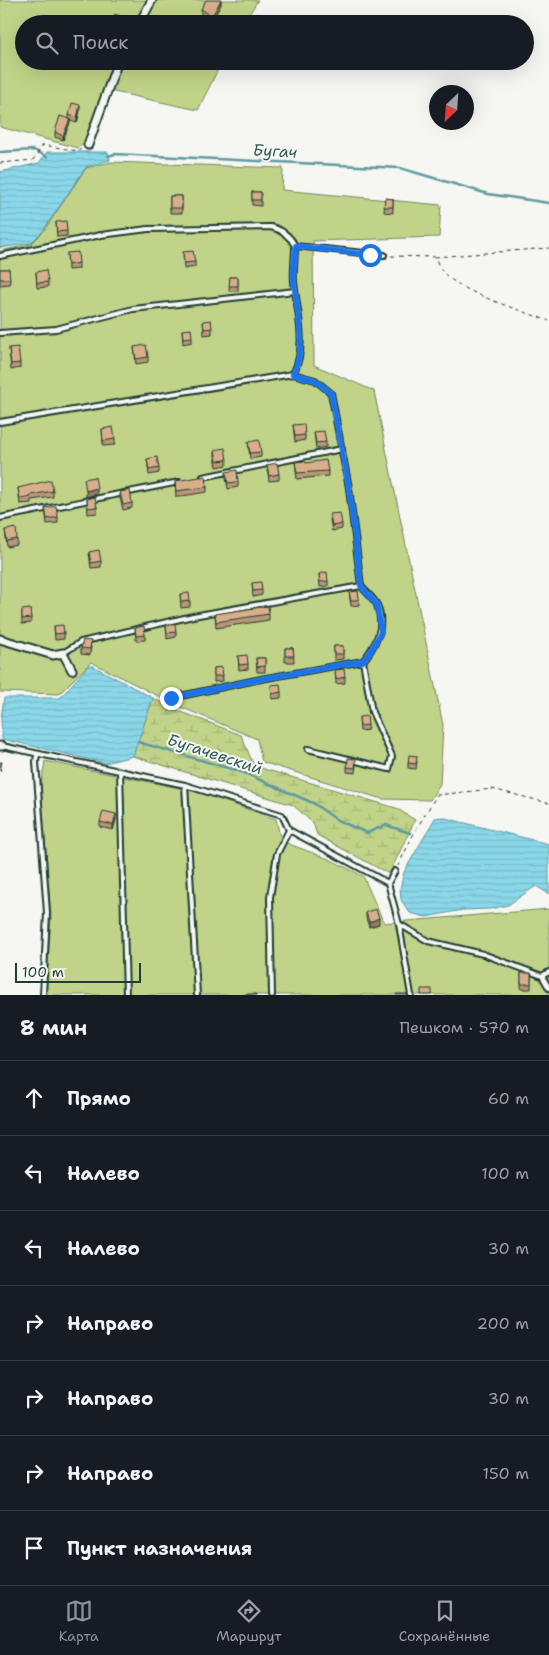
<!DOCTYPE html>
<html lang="ru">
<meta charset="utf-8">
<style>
body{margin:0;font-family:"Shantell Sans",sans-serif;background:#242831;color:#f1f3f6}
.compass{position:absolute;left:429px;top:85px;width:45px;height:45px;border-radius:50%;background:#171b24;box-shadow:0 5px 20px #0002;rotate:205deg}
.scale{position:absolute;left:15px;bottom:12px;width:126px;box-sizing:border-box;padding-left:5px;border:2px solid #1f3d34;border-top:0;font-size:14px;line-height:18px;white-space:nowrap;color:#1f3d34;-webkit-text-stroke:4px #f6f6f2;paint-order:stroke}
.stop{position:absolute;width:15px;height:15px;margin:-11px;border:4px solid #1a73e8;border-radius:50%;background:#fff}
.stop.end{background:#1a73e8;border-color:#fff;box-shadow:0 1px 5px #0008}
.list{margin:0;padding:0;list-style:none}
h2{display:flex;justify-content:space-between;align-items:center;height:65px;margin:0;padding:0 20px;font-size:21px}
h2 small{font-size:16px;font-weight:400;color:#9ea1a6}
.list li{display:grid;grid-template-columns:32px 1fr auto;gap:15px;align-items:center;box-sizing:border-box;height:75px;padding:0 20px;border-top:1px solid #363941}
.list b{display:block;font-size:19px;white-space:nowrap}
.list em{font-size:16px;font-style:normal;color:#9ea1a6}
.icon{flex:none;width:28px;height:28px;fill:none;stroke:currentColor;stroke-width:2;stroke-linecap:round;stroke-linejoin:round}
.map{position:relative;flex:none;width:549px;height:995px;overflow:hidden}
.search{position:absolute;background:#171b24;box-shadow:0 5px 20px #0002;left:15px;right:15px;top:15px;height:55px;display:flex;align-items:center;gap:12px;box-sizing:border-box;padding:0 18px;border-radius:28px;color:#9ea1a6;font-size:19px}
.sheet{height:590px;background:#171b24}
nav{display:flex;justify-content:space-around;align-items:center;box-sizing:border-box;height:70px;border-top:1px solid #363941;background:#171b24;font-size:14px;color:#9ea1a6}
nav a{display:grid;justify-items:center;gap:2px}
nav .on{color:#8c9099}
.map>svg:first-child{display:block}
.wetland{fill:url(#wetland-marsh);stroke:#70885e}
.garden{fill:#c1d388;stroke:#70885e}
.water{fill:url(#water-rules);stroke:#5f99a1}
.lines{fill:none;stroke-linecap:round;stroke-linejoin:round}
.stream{stroke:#5f99a1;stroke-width:2.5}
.service-casing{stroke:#1f3d34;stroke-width:8}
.minor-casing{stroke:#1f3d34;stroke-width:11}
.path{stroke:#1f3d34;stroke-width:1;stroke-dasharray:4 4;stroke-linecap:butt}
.service{stroke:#f6f6f2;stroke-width:4}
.minor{stroke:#f6f6f2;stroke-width:7}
.wall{fill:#bb9677;stroke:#1f3d34}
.shaded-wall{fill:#987a61;stroke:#1f3d34}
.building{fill:#d9af8a;stroke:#1f3d34}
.route{stroke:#1a73e8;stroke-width:6}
.labels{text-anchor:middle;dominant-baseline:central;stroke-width:4;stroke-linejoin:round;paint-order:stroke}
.water-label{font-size:16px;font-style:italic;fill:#345c58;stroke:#f6f6f2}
</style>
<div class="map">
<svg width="549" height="995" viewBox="0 0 549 995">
<defs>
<pattern id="wetland-marsh" width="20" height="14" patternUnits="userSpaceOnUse" patternTransform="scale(1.25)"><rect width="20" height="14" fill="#c1d388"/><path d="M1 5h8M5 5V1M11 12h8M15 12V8" fill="none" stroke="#a5b676"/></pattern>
<pattern id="water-rules" width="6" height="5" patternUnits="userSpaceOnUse" patternTransform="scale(1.25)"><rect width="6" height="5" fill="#8ad7ea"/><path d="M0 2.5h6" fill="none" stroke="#77b9c9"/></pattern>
</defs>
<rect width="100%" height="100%" fill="#f6f6f2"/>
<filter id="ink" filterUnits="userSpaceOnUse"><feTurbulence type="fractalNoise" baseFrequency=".02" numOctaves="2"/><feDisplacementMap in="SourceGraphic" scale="10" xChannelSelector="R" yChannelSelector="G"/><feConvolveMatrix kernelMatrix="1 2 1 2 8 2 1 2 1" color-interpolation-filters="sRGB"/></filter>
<g filter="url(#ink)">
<path class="wetland" d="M153 698 171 708 241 735 254 766 396 808 415 820 389 874 317 835 313 823 293 805 133 756Z"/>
<path class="garden" d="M0 0H258L243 24H24V61H222L198 110 105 90 83 144 78 148 0 127Z
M111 162 283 168 282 190 441 205 439 237 313 241 314 365 374 391 443 725 440 784 430 800 382 799 262 762 257 739 176 705 91 662 59 694 0 692V251L31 244 43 232 86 168Z
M45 761 194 791 276 819 281 841 329 859 363 876 384 923 549 909V995H46L51 917 41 785Z"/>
<path class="water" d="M47 152H108L110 160 86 167 42 232 31 243 0 248V172L39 163Z
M88 666H93L153 698 133 756 105 763 2 739 1 718 4 698H60Z
M441 817 549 844V894L536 886 508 905 490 909 463 910 426 917 410 913 401 900 400 889 404 872 435 818Z"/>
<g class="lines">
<path class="stream" d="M0 152 34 150 47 157
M108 156 115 154 400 168 488 194 549 203
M138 742 242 772 313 803 337 820 367 833 386 825 410 833"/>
<defs>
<path id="service" d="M0 256 101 235 148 229 271 227C283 230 290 236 295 246L384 255
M0 333 56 329 133 309 295 291
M293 374C308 346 297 312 294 282 293 270 295 258 295 246
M0 422 293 374 315 380 331 393 349 488 361 586 193 616 81 642 63 653
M203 477 342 449
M0 518 179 482
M171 698 261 679 363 661
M2 746 185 785 282 815 289 830
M308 749 389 769 392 756 372 712 363 661C376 645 386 626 377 605 374 599 366 592 361 586
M37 754 36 762 47 913 43 995
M120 771 126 995
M185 785 197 995
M388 883 395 871
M399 924 411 995
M542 976 549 988
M272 995 270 897 277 854 289 830 388 883 399 924 428 941 483 954 542 976 549 972"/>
<path id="minor" d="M139 24 152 0
M88 145 118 61
M0 639 53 655 63 653 72 670
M0 746H2"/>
</defs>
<use href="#service" class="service-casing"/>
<use href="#minor" class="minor-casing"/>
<path class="path" d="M0 163 33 160 43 145 78 151 81 149
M391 256 435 257C437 261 439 268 442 271 460 293 521 310 549 321
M435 257 549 248
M398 866 415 831 437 795 492 789 549 803"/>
<use href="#service" class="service"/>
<use href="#minor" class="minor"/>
</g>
<path class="wall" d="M221 0V4L212 21 201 15V9Z
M159 61H174L172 67 159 62Z
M80 110 77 123 70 121 63 140 55 137V132L69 118V115Z
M252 192H261V206L252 205Z
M170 196H182V213H170Z
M385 198 393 199V213L384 212Z
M56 222 67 231V236L57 237Z
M183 252 195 262V267L184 269Z
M67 253 79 263V269L68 270Z
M0 269H9L10 284 0 285Z
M36 272 48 282V287L37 288Z
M230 277H238V291H229Z
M203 321 212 328V334L204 335Z
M182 330 192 337V342L183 344Z
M134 347 148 357V362L136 364Z
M9 348 20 363V368L11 370Z
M293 425 305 435V440L295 442Z
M102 429 115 439V445L103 446Z
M314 432 326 442V447L316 449Z
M248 442 261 452V457L250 459Z
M215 450 227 460V465L217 467 215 456Z
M147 459 159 468V473L149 475Z
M295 462 306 463 328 471V476L297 479Z
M267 465 279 474V480L269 481Z
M226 472 238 482V487L228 489 226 478Z
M175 481 207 487V492L176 497Z
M18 488 53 491V497L31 500V503L20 504Z
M120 492 132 503V508L123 510 120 498Z
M87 499 97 507V513L88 514Z
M45 508 58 517V523L47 524Z
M330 514 342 524V529L332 531 330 520Z
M5 530 17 539V545L7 547Z
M89 552 101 561V567L91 568Z
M319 574 328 581V586L320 587Z
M252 583 262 590V595L253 597Z
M349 592 359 599V605L351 606Z
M180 594 190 601V607L181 608Z
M22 610 31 618V623L22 624Z
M215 614H269V620L216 628Z
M166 625 176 632V637L167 639Z
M54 626 64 633V639L55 640Z
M135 628 145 635V640L136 641Z
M91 646 90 655 81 654V648Z
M334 646H343V659L334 660Z
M285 648H293L294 662H285Z
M238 656 248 664V669L239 670Z
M256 658H265V672H257Z
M222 667 223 681 214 682V668Z
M335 670 345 677V683L336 684Z
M271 685 281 692V698L272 699Z
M359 717 368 725V730L360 731Z
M417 761 416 769 408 768V763Z
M356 765 355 773 347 772V767Z
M116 819 113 830 100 827V822Z
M366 912 379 924 369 927 366 918Z
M521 973H531V989H521Z"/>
<path class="shaded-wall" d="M221 0V4L212 21V16Z
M80 105V110L77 123V118Z
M70 119V123L63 140V136Z
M97 488V494L86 497V491Z
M116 814V819L113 830V825Z
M379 918V924L369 927V922Z"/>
<path class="building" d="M206 0H221L212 16 201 9Z
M115 14 125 18 123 24H112Z
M72 103 80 105 77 118 69 115Z
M60 116 70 119 63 136 55 132Z
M252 192H261V200H252Z
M170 196H182V208H170Z
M385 198 393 199V207H384Z
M66 221 67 231 57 232 56 222Z
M193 251 195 262 184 263 183 252Z
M78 252 79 263 68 265 67 253Z
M0 269H9L10 279H0Z
M46 270 48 282 37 283 36 272Z
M230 277H238V286H229Z
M211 320 212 328 204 329 203 321Z
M191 329 192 337 183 338 182 330Z
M146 345 148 357 136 359 134 347Z
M18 347 20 363 11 364 9 348Z
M304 424 305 435 295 436 293 425Z
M113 427 115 439 103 441 102 429Z
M324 431 326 442 316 443 314 432Z
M259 440 261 452 250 453 248 442Z
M225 448 227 460 217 461 215 450Z
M157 457 159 468 149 470 147 459Z
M326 460 328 471 297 473 295 462 305 461 306 463Z
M277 463 279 474 269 476 267 465Z
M237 470 238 482 228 483 226 472Z
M206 476 207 487 176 491 175 481Z
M95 477 97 488 86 491 84 479Z
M51 480 53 491 30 495 31 497 20 499 18 488Z
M130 490 132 503 123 505 120 492Z
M95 497 97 507 88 508 87 499Z
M56 506 58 517 47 519 45 508Z
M340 513 342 524 332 526 330 514Z
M16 528 17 539 7 541 5 530Z
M99 550 101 561 91 563 89 552Z
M327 572 328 581 320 582 319 574Z
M261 582 262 590 253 591 252 583Z
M358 591 359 599 351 601 349 592Z
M189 593 190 601 181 602 180 594Z
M268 606 269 614 216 622 215 614Z
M30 609 31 618 22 619V610Z
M175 624 176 632 167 633 166 625Z
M63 625 64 633 55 634 54 626Z
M144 626 145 635 136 636 135 628Z
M83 640 91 641 90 649 81 648Z
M334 646H343V654H334Z
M285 648H293L294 656H285Z
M247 655 248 664 239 665 238 656Z
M256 658H265V666L257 667Z
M222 667 223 676H214V668Z
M344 669 345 677 336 679 335 670Z
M280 684 281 692 272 694 271 685Z
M367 716 368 725 360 726 359 717Z
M409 755 417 756 416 764 408 763Z
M348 758 356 759 355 768 347 767Z
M0 762H2L0 771Z
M103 811 116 814 113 825 100 822Z
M376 909 379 918 369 922 366 912Z
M521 973H531V984H521Z
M421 989H432V995H421Z
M245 994H256V995H245Z
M396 994H407V995H396Z"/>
</g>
<g class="lines" filter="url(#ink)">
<path class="route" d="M171 698 261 679 363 661 371 651 381 632 377 605 361 586 349 488 331 393 315 380 293 374C308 346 297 312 294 282 293 270 295 258 296 246L370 255"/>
</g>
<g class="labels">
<g class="water-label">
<text transform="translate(275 151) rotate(3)">Бугач</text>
<text transform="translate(215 754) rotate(18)">Бугачевский</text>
</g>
</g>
</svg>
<svg class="compass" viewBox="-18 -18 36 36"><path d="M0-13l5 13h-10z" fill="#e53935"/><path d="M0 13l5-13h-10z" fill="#9ea1a6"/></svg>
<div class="scale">100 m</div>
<div class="stop" style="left:370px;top:255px"></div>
<div class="stop end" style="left:171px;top:698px"></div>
<div class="search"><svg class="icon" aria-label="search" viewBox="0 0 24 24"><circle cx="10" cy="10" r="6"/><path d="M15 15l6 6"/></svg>Поиск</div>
</div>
<section class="sheet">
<h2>8 мин<small>Пешком · 570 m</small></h2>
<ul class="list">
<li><svg class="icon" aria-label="ahead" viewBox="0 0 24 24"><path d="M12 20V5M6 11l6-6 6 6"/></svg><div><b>Прямо</b></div><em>60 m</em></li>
<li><svg class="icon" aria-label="left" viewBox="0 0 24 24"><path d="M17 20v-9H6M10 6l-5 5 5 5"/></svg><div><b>Налево</b></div><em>100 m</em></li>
<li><svg class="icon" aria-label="left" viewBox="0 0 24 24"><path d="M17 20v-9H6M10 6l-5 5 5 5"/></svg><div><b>Налево</b></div><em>30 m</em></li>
<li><svg class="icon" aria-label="right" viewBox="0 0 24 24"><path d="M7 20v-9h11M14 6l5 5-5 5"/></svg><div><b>Направо</b></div><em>200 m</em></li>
<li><svg class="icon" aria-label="right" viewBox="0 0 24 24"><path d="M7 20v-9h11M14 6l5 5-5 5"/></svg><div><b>Направо</b></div><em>30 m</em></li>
<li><svg class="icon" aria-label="right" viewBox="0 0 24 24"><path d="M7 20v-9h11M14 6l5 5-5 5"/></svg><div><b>Направо</b></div><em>150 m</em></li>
<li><svg class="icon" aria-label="arrive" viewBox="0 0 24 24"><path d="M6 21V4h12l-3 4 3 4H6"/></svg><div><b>Пункт назначения</b></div></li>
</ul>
</section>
<nav>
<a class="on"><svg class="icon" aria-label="map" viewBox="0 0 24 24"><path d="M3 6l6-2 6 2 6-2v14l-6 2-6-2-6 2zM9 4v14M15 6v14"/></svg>Карта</a>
<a><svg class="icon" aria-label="directions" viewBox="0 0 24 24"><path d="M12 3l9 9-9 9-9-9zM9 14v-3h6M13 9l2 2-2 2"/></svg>Маршрут</a>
<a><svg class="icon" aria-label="saved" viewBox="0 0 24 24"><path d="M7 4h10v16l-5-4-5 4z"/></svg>Сохранённые</a>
</nav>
